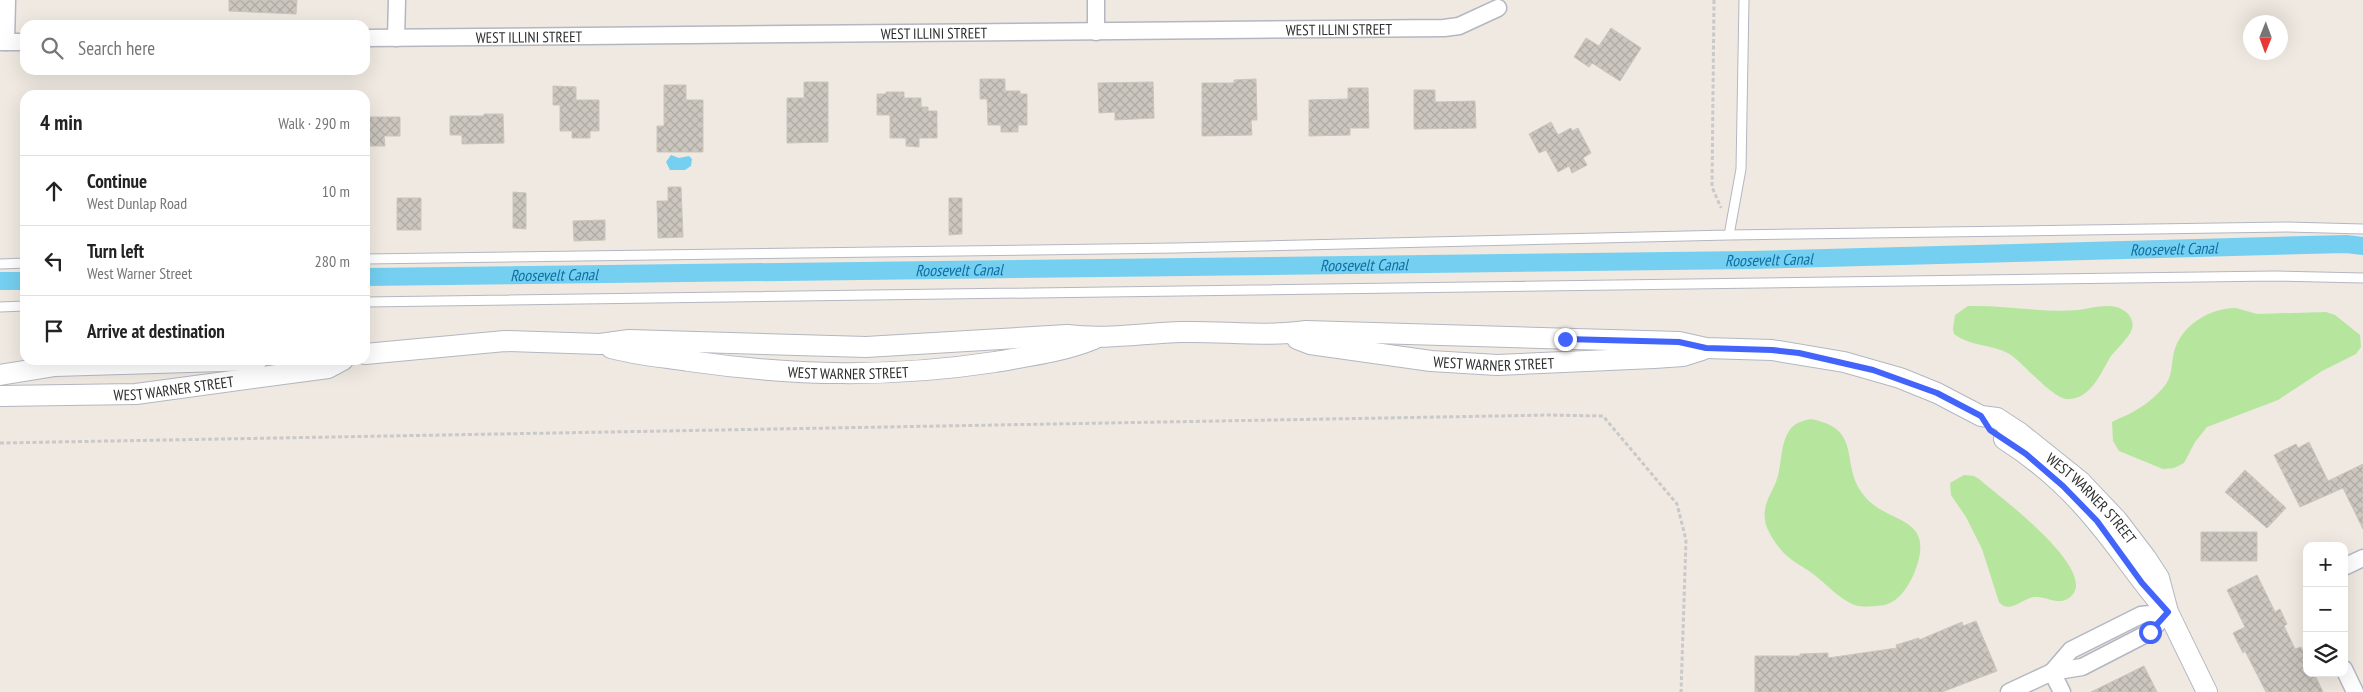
<!DOCTYPE html>
<meta charset="utf-8">
<style>
body{margin:0;font-family:"PT Sans Narrow",sans-serif;background:#f6f6f6;color:#222}
.controls{position:absolute;right:15px;bottom:15px;display:grid;overflow:hidden;border-radius:10px;box-shadow:0 5px 20px #0002}
.controls button{width:45px;height:45px;display:grid;place-items:center;padding:0;border:0;border-bottom:1px solid #e0e0e0;background:#fff;color:#222;font:25px sans-serif}
.compass{position:absolute;left:2243px;top:15px;width:45px;height:45px;border-radius:50%;background:#fff;box-shadow:0 5px 20px #0002;rotate:181deg}
.stop{position:absolute;width:15px;height:15px;margin:-11px;border:4px solid #4264fb;border-radius:50%;background:#fff}
.stop.end{background:#4264fb;border-color:#fff;box-shadow:0 1px 5px #0008}
.list{margin:0;padding:0;list-style:none}
h2{display:flex;justify-content:space-between;align-items:center;height:65px;margin:0;padding:0 20px;font-size:21px}
h2 small{font-size:16px;font-weight:400;color:#767676}
.list li{display:grid;grid-template-columns:32px 1fr auto;gap:15px;align-items:center;box-sizing:border-box;height:70px;padding:0 20px;border-top:1px solid #e0e0e0}
.list b{display:block;font-size:19px;white-space:nowrap}
.list p{margin:0;font-size:16px;white-space:nowrap;color:#767676}
.list em{font-size:16px;font-style:normal;color:#767676}
.icon{flex:none;width:28px;height:28px;fill:none;stroke:currentColor;stroke-width:2;stroke-linecap:round;stroke-linejoin:round}
.map{position:relative;flex:none;width:2363px;height:692px;overflow:hidden}
.search{position:absolute;background:#fff;box-shadow:0 5px 20px #0002;left:20px;top:20px;width:350px;height:55px;display:flex;align-items:center;gap:12px;box-sizing:border-box;padding:0 18px;border-radius:15px;color:#767676;font-size:19px}
.panel{position:absolute;background:#fff;box-shadow:0 5px 20px #0002;left:20px;top:90px;width:350px;height:275px;border-radius:15px}
.map>svg:first-child{display:block}
.grass{fill:#b6e59e}
.water{fill:#75cff0}
.lines{fill:none;stroke-linecap:round;stroke-linejoin:round}
.canal{stroke:#75cff0;stroke-width:18}
.building{fill:url(#building-cross-hatch);stroke:#cbc5ba}
.service-casing{stroke:#b4b7c1;stroke-width:11}
.minor-casing{stroke:#b4b7c1;stroke-width:19}
.tertiary-casing{stroke:#b4b7c1;stroke-width:22}
.path{stroke:#c9c9c9;stroke-width:3;stroke-dasharray:4 2.5;stroke-linecap:butt}
.service{stroke:#fff;stroke-width:9}
.minor{stroke:#fff;stroke-width:16}
.tertiary{stroke:#fff;stroke-width:20}
.route{stroke:#4264fb;stroke-width:6}
.labels{text-anchor:middle;dominant-baseline:central;stroke-width:5;stroke-linejoin:round;paint-order:stroke}
.street-label{font-size:15px;fill:#2e2e2e;stroke:#fff}
.water-label{font-size:16px;font-style:italic;fill:#0d6fa3;stroke:#fff}
</style>
<div class="map">
<svg width="2363" height="692" viewBox="0 0 2363 692">
<defs>
<pattern id="building-cross-hatch" width="8" height="8" patternUnits="userSpaceOnUse" patternTransform="scale(1.25)"><rect width="8" height="8" fill="#cbc7bf"/><path d="M0 0l8 8M0 8l8-8" fill="none" stroke="#afaba4"/></pattern>
</defs>
<rect width="100%" height="100%" fill="#efe9e1"/>
<path class="grass" d="M1968 306C2005 305 2042 313 2078 310 2093 308 2113 301 2126 312 2131 316 2134 323 2132 329 2128 339 2118 347 2111 356 2101 372 2091 400 2067 399 2052 398 2025 365 2011 355 1994 344 1971 347 1954 334L1953 329 1955 315Z
M2236 308 2257 314 2326 312 2335 315 2360 335 2361 347 2356 354 2322 371 2278 400 2207 427 2195 442 2184 463 2174 468 2163 469 2119 451 2113 441 2112 422C2119 418 2126 416 2133 412 2144 406 2155 397 2163 388 2173 377 2171 364 2174 352 2181 325 2210 308 2236 308Z
M1811 419C1863 429 1840 462 1862 493 1886 527 1940 512 1913 576 1907 588 1899 601 1885 605 1879 606 1864 607 1858 606 1840 601 1824 581 1809 571 1800 565 1790 560 1782 551 1776 544 1769 534 1766 525 1765 521 1764 515 1765 510 1766 499 1774 489 1777 479 1782 463 1780 445 1789 431 1794 423 1802 421 1811 419Z
M1964 475 1974 476 1979 479C1996 494 2104 573 2069 598 2056 607 2044 593 2030 598 2019 602 2008 613 1999 602L1982 549 1966 517 1951 495 1950 483Z"/>
<path class="water" d="M671 155 679 158 689 156 692 159 691 166 685 170H670L666 162Z"/>
<g class="lines">
<g class="canal">
<path id="s1" d="M365 277 1752 260 2346 244 2363 246"/>
<path d="M0 281H25"/>
</g>
</g>
<path class="building" d="M229 0H297L296 14 229 11Z
M1611 28 1641 48 1620 81 1592 63 1589 67 1574 57 1586 38 1599 46Z
M980 79H1005V91H1020V94H1027V125H1018V132H1001V125H988L987 99H980Z
M1256 79 1257 120H1251L1252 135 1202 136V83H1234V80Z
M804 82H828V142L787 143V98H804Z
M1153 82 1154 118 1115 120V112L1099 113 1098 83Z
M664 85H686V100H703V152H657V126H664Z
M553 86 576 87V100H599V131H590V138H572V131H560V105H553Z
M1348 88H1368L1369 128H1350V135L1309 136V100L1348 99Z
M1414 90H1435V102L1475 101 1476 128 1414 129Z
M886 92H904V98H921V107H928V111H937V138H919V147L906 146V138H890V115H877V94H886Z
M484 114H503L504 143 462 144V135H450V116H484Z
M365 117H400V136H384L385 146H365Z
M1551 122 1558 135 1571 128 1572 131 1578 128 1591 153 1583 158 1587 165 1572 173 1569 166 1558 172 1546 150 1539 153 1529 134Z
M668 187H681L683 237 658 238 657 201H668Z
M513 192 526 193V229L513 228Z
M397 198H421V230H397Z
M949 198H962V234L949 235Z
M605 220V240L574 241 573 221Z
M2309 442 2328 481 2363 464V529L2343 488 2300 507 2274 455 2296 444 2298 448Z
M2245 470 2286 508 2267 528 2225 492Z
M2201 532H2257V561H2201Z
M2257 575 2275 612 2280 609 2287 624 2284 626 2295 649 2301 647 2307 659V673H2314L2323 692H2266L2245 651 2243 653 2233 633 2245 627 2227 590Z
M1976 621 1997 671 1942 692H1755V656H1800V654L1828 653V658L1897 648 1896 645 1919 638V640L1962 622 1963 626Z
M2144 666 2157 692H2091Z"/>
<g class="lines">
<defs>
<path id="service" d="M1729 235 1741 169 1744 0
M365 259 1176 248 1729 235 2287 227 2363 229
M0 264 25 263
M365 302 2275 276 2363 278
M0 307 25 306"/>
<g id="minor">
<path d="M1096 32V0"/>
<path id="s2" d="M365 38 1444 28 1459 26 1498 8"/>
<path d="M396 38 397 0"/>
<path d="M0 42H25"/>
<path d="M6 42 7 0"/>
<path d="M2344 567 2363 558"/>
<path d="M2344 669 2355 692"/>
<path d="M2052 672 2071 650 2141 615 2168 612"/>
<path d="M2052 672 2062 692"/>
<path d="M2009 692 2052 672 2082 667 2150 632 2168 612"/>
</g>
<g id="tertiary">
<path id="s3" d="M1297 339 1310 344 1431 361 1497 365 1654 358 1683 356 1702 350"/>
<path id="s4" d="M611 348C637 355 663 357 689 361 794 376 890 378 995 362 1029 356 1062 352 1094 339"/>
<path id="s5" d="M365 354 505 341 600 344 629 340 866 347 1067 335C1108 340 1142 333 1182 332 1224 331 1265 337 1306 331L1679 342 1706 348 1772 350 1844 362 1900 378 1937 393 1981 416 1997 418 2020 433 2080 481 2117 520 2146 558 2159 578 2168 612 2207 692"/>
<path d="M0 375 55 366 257 360"/>
<path id="s6" d="M0 396 136 394 328 368 343 360"/>
<path d="M2004 439C2038 461 2070 489 2096 521 2120 549 2140 581 2165 609"/>
</g>
</defs>
<use href="#service" class="service-casing"/>
<use href="#minor" class="minor-casing"/>
<use href="#tertiary" class="tertiary-casing"/>
<path class="path" d="M1714 0 1712 187 1721 208
M0 443 1550 415 1603 416 1677 504 1686 540 1681 692"/>
<use href="#service" class="service"/>
<use href="#minor" class="minor"/>
<use href="#tertiary" class="tertiary"/>
</g>
<g class="lines">
<path class="route" d="M1565 339 1679 342 1706 348 1772 350 1799 353 1873 370 1937 393 1981 416 1990 430 2026 454 2063 486 2097 521 2142 583 2168 612 2150 632"/>
</g>
<g class="labels">
<g class="street-label">
<text stroke="none"><textPath href="#s2" startOffset="974">WEST ILLINI STREET</textPath></text>
<text stroke="none"><textPath href="#s2" startOffset="569">WEST ILLINI STREET</textPath></text>
<text stroke="none"><textPath href="#s2" startOffset="164">WEST ILLINI STREET</textPath></text>
<text stroke="none"><textPath href="#s3" startOffset="199">WEST WARNER STREET</textPath></text>
<text stroke="none"><textPath href="#s4" startOffset="239">WEST WARNER STREET</textPath></text>
<text stroke="none"><textPath href="#s6" startOffset="174">WEST WARNER STREET</textPath></text>
<text stroke="none"><textPath href="#s5" startOffset="1771">WEST WARNER STREET</textPath></text>
</g>
<g class="water-label">
<text stroke="none"><textPath href="#s1" startOffset="1809">Roosevelt Canal</textPath></text>
<text stroke="none"><textPath href="#s1" startOffset="1404">Roosevelt Canal</textPath></text>
<text stroke="none"><textPath href="#s1" startOffset="999">Roosevelt Canal</textPath></text>
<text stroke="none"><textPath href="#s1" startOffset="594">Roosevelt Canal</textPath></text>
<text stroke="none"><textPath href="#s1" startOffset="189">Roosevelt Canal</textPath></text>
</g>
</g>
</svg>
<div class="controls">
<button>+</button>
<button>−</button>
<button><svg class="icon" aria-label="layers" viewBox="0 0 24 24"><path d="M12 4l9 5-9 5-9-5zM3 14l9 5 9-5"/></svg></button>
</div>
<svg class="compass" viewBox="-18 -18 36 36"><path d="M0-13l5 13h-10z" fill="#e53935"/><path d="M0 13l5-13h-10z" fill="#767676"/></svg>
<div class="stop" style="left:2150px;top:632px"></div>
<div class="stop end" style="left:1565px;top:339px"></div>
<div class="search"><svg class="icon" aria-label="search" viewBox="0 0 24 24"><circle cx="10" cy="10" r="6"/><path d="M15 15l6 6"/></svg>Search here</div>
<section class="panel">
<h2>4 min<small>Walk · 290 m</small></h2>
<ul class="list">
<li><svg class="icon" aria-label="ahead" viewBox="0 0 24 24"><path d="M12 20V5M6 11l6-6 6 6"/></svg><div><b>Continue</b><p>West Dunlap Road</p></div><em>10 m</em></li>
<li><svg class="icon" aria-label="left" viewBox="0 0 24 24"><path d="M17 20v-9H6M10 6l-5 5 5 5"/></svg><div><b>Turn left</b><p>West Warner Street</p></div><em>280 m</em></li>
<li><svg class="icon" aria-label="arrive" viewBox="0 0 24 24"><path d="M6 21V4h12l-3 4 3 4H6"/></svg><div><b>Arrive at destination</b></div></li>
</ul>
</section>
</div>
